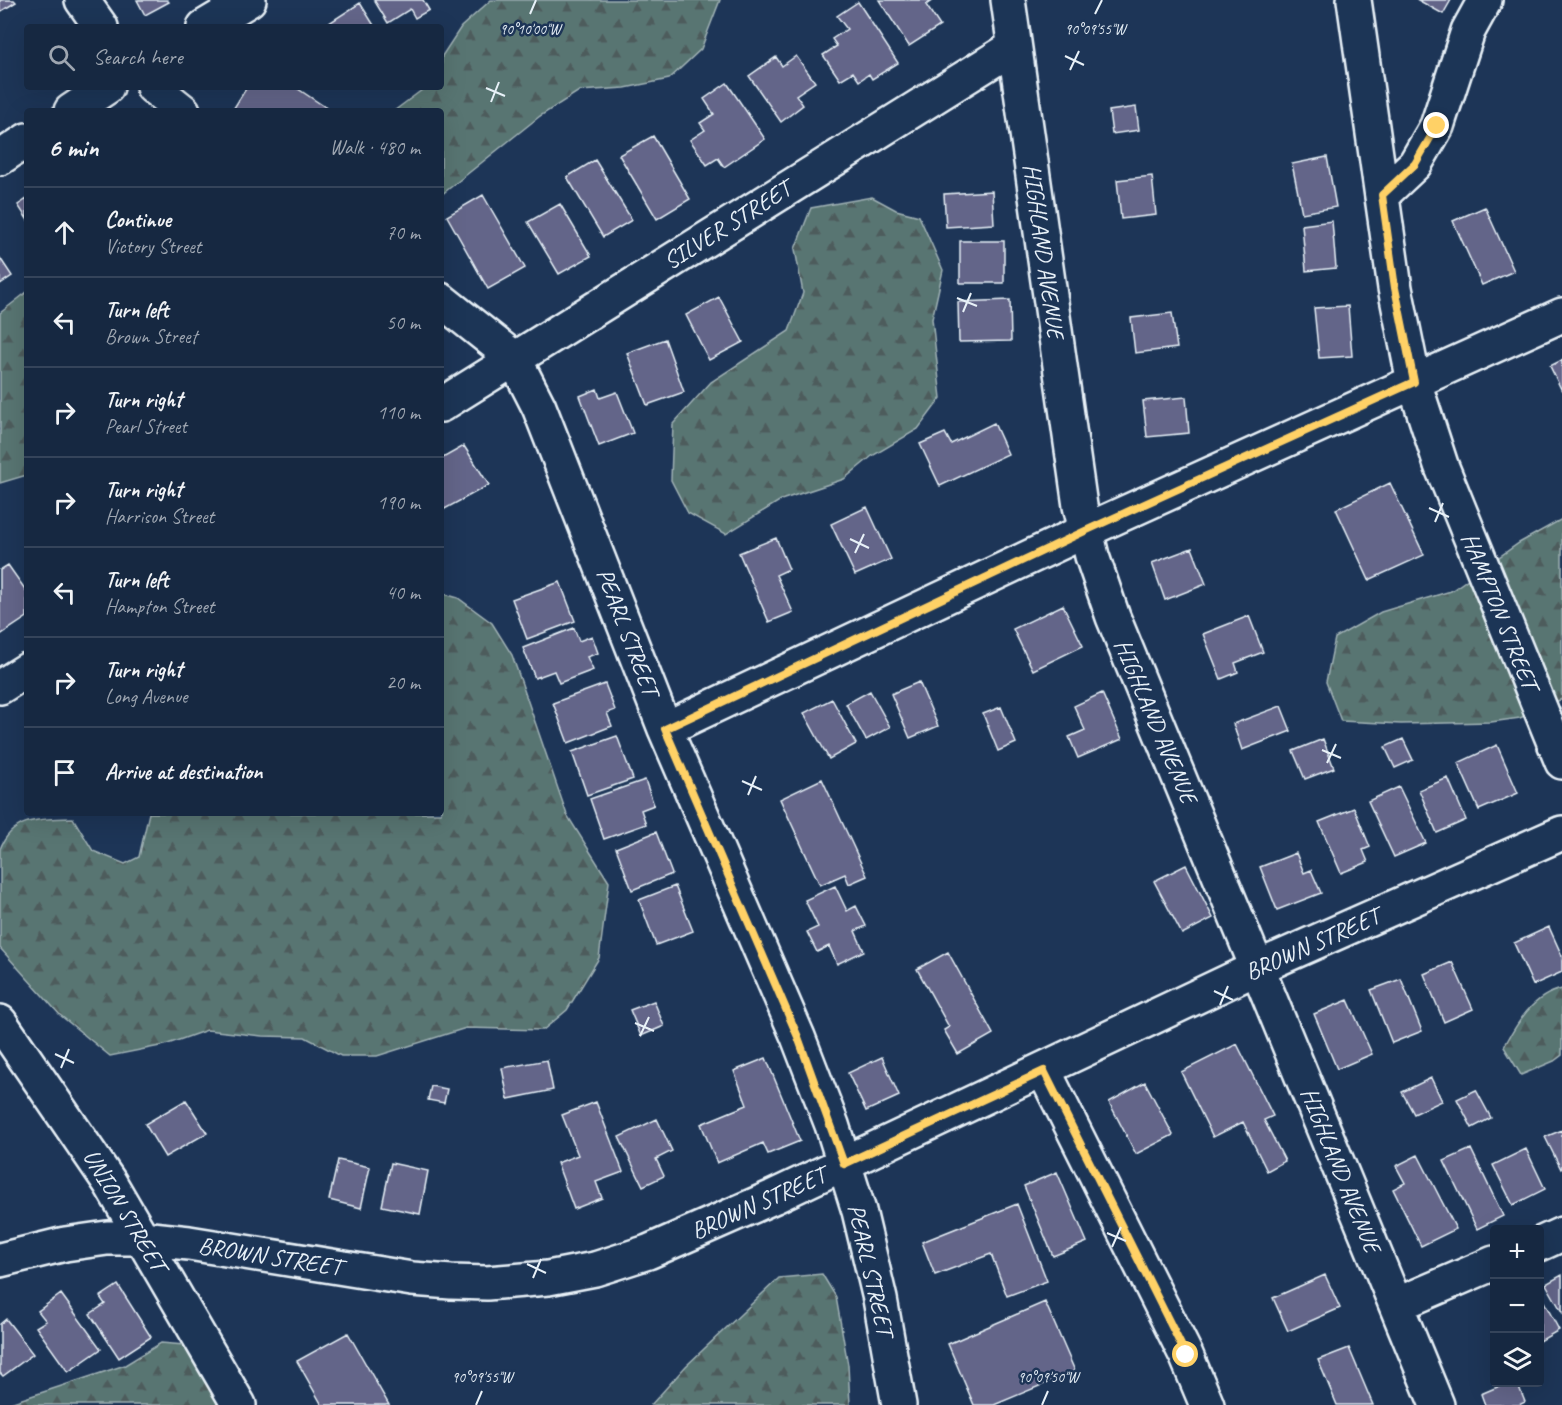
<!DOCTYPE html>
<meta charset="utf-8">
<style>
body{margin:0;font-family:Caveat,sans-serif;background:#1f3048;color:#f1f3f6}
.controls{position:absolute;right:18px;bottom:18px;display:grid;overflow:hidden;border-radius:6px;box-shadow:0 6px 24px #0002}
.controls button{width:54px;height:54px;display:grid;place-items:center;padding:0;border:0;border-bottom:2px solid #35445a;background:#162841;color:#f1f3f6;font:30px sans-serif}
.stop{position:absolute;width:18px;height:18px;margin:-14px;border:4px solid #ffd166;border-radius:50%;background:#fff}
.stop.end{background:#ffd166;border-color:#fff;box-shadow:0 2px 6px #0008}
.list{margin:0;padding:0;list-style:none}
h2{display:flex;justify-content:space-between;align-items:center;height:78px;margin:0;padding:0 24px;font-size:26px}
h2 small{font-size:20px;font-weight:400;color:#9ea6b1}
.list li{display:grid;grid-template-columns:39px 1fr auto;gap:18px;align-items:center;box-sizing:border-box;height:90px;padding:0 24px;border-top:2px solid #35445a}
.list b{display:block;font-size:22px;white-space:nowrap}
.list p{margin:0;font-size:20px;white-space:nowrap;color:#9ea6b1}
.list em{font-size:20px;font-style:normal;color:#9ea6b1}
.icon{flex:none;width:33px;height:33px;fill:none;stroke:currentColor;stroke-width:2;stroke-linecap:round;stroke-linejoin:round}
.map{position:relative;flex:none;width:1562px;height:1405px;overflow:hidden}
.search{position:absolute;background:#162841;box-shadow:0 6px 24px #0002;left:24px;top:24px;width:420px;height:66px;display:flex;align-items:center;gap:15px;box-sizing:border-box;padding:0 21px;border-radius:6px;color:#9ea6b1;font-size:22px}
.panel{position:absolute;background:#162841;box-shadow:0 6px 24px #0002;left:24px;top:108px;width:420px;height:708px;border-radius:6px}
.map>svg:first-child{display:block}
.forest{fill:url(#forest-firs);stroke:#a0b2b5;stroke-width:1.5}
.building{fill:#646589;stroke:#e8f1f8;stroke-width:1.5}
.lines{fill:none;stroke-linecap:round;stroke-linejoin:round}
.minor-casing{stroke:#e8f1f8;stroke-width:38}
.tertiary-casing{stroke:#e8f1f8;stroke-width:38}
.minor{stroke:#1d3557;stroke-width:33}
.tertiary{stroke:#1d3557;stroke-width:33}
.route{stroke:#ffd166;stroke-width:8}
.ticks{fill:none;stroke:#e8f1f8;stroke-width:2}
.labels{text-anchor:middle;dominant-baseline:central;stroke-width:5;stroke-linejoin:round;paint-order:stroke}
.street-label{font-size:24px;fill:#e8f1f8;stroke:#1d3557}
.ticks-label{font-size:15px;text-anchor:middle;fill:#e8f1f8;stroke:#1d3557;stroke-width:5;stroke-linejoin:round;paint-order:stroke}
</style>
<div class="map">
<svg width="1562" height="1405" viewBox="0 0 1562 1405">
<defs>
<pattern id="forest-firs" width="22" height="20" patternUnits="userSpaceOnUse" patternTransform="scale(1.5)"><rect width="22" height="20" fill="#587472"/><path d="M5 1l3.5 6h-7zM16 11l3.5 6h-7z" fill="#4e5c5c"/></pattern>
</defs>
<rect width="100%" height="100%" fill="#1d3557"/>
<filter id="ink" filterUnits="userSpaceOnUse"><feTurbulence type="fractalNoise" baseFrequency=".0167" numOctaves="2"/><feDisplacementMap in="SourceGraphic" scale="12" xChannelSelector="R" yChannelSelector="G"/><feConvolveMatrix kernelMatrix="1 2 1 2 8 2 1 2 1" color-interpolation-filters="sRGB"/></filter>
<g filter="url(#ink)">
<path class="forest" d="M491 0H720L701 49 669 79 625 88 579 91 540 116 441 195V111H394L426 87H441L442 56 461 27Z
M872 197 896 210 919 216 943 270 932 319 941 398 918 429 872 456 844 479 781 500 726 534 688 513 671 480 673 424 711 382 789 331 803 293 795 249 811 208Z
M27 292V475L0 483V313Z
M1562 519V699L1520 718 1491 722 1401 724 1341 721 1326 682 1335 638 1381 612 1451 591 1519 543Z
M441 593 458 598 492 623 512 655 567 815 609 882 599 958 567 1010 543 1030 466 1028 377 1056H341L305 1037 262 1036 207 1030 165 1045 110 1056 60 1015 0 948V849C13 816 42 819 73 818L93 851 125 864 139 857 149 813H441Z
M1562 989V1055L1554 1061 1521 1075 1504 1047C1517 1023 1533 995 1562 989Z
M822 1274 836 1297 848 1365 850 1405H651L686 1366 779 1278Z
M161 1343 184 1345 220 1405H4L125 1365Z"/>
<path class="building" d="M0 0H14L16 2 0 12Z
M137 0H167L169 2 145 15Z
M374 0H423L429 10 415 18 410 9 388 23Z
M879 0H933L926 5 940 26 909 46Z
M1418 0H1451L1443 14Z
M858 2 898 63 872 79 869 74 859 81 853 72 840 80 823 55 837 46 832 39 847 29 837 16Z
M360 3 375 27H323Z
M796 56 815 82 796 95 803 105 781 122 749 76 776 57 782 66Z
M727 83 765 139 724 167 718 158 707 165 690 140 705 130 700 123 714 114 704 99Z
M247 87H295L331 111H232Z
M1136 107 1139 130 1112 134 1109 111Z
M653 136 690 199 657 219 619 155Z
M1327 157 1336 207 1302 213 1292 164Z
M595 160 632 220 603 237 567 177Z
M1152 176 1156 215 1121 219 1117 180Z
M992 191 994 224 946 227 944 194Z
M483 195 525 268 488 289 447 216Z
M27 199V219L18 205Z
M560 204 591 256 559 274 528 222Z
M1485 207 1514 271 1482 285 1453 221Z
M1332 221 1336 268 1306 271 1302 225Z
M960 241H1004V283H960Z
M0 258 12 276 0 284Z
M719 297 743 342 709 360 686 315Z
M1010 300 1011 341 959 342 958 302Z
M1348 306 1352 356 1319 358 1314 308Z
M1172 313 1177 348 1135 353 1131 318Z
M665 339 684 392 647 405 627 353Z
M1562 360V391L1550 366Z
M597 389 600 398 617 392 633 433 599 446 580 396Z
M1186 397 1189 433 1147 437 1143 401Z
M994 423 1008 454 940 486 920 444 945 433 951 444Z
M464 446 489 485 441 511V459Z
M1390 483 1424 555 1369 580 1336 509Z
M867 507 891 559 855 575 831 524Z
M776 538 789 569 776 575 793 612 769 622 739 553Z
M1192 548 1206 584 1165 600 1152 563Z
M8 565 27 592V617L0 635V570Z
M560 582 575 621 527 639 512 599Z
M1063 605 1083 646 1033 670 1013 629Z
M1249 616 1263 652 1235 663 1238 672 1221 679 1203 634Z
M574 628 579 641 592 636 598 653 587 657 593 670 559 683 554 671 535 678 523 648Z
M919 682 938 726 910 738 891 694Z
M605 684 615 710 607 713 612 726 568 743 553 703Z
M870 691 890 727 866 740 846 704Z
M1102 693 1122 739 1078 758 1069 737 1085 730 1074 706Z
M832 699 856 744 829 759 804 713Z
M1281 706 1291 731 1242 750 1233 724Z
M1001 707 1016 743 998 751 983 714Z
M617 736 633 779 587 795 572 752Z
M1323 739 1334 768 1305 779 1293 751Z
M1403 739 1413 760 1395 768 1385 747Z
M1497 745 1518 793 1479 810 1458 763Z
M1448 778 1466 820 1437 833 1419 790Z
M822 779 867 876 849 884 845 874 820 885 780 799Z
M645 780 654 805 641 810 646 824 604 839 590 799Z
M1399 787 1426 843 1394 857 1368 801Z
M1354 808 1370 847 1363 850 1368 862 1341 873 1319 822Z
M656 832 672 874 632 890 616 848Z
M1296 853 1304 873 1311 870 1321 893 1277 910 1260 867Z
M1186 865 1213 918 1182 934 1154 881Z
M675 886 693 931 656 945 639 900Z
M835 886 847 911 856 906 866 926 855 931 864 951 837 964 829 946 817 952 807 932 818 927 805 900Z
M1549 927 1562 956V972L1533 985 1514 943Z
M948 952 993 1034 958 1054 944 1030 949 1027 917 969Z
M1452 962 1473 1009 1444 1022 1424 974Z
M1401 979 1422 1031 1392 1043 1371 990Z
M1348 1000 1372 1054 1337 1069 1314 1014Z
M654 1001 664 1026 641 1036 630 1010Z
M1237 1044 1273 1116 1264 1120 1285 1161 1267 1171 1243 1122 1213 1137 1181 1072Z
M882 1057 899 1096 866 1111 848 1073Z
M766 1058 800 1141 768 1154 763 1143 717 1163 701 1124 747 1105 734 1071Z
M547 1060 553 1090 508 1099 502 1068Z
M1431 1078 1442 1101 1414 1114 1402 1092Z
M1145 1082 1173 1135 1136 1154 1109 1102Z
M431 1086 447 1089 444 1103 428 1100Z
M1476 1090 1491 1118 1472 1128 1457 1099Z
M186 1100 207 1133 165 1157 145 1124Z
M596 1102 623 1172 596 1182 602 1198 574 1209 557 1163 578 1155 562 1115Z
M657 1119 672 1151 656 1159 664 1176 643 1186 619 1137Z
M1562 1130V1168L1561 1169 1545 1137Z
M1471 1149 1503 1216 1477 1229 1444 1161Z
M1526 1149 1545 1189 1513 1205 1493 1165Z
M1418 1155 1456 1229 1421 1246 1393 1189 1405 1183 1396 1166Z
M338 1160 370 1167 361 1208 329 1200Z
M391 1163 428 1171 420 1214 382 1206Z
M1057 1172 1087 1242 1053 1256 1024 1186Z
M1017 1204 1047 1281 1007 1296 991 1254 935 1275 922 1242Z
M1325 1275 1340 1308 1288 1331 1273 1298Z
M1562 1275V1312L1546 1284Z
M118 1285 151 1337 119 1358 90 1314 105 1304 100 1297Z
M61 1294 101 1349 68 1372 36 1327 46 1321 38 1311Z
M1540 1294 1559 1330 1540 1341Z
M1045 1302 1075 1371 994 1405H974L948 1344Z
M6 1319 33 1354 3 1376 0 1373V1324Z
M348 1333 389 1405H322L297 1361Z
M1349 1348 1373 1405H1337L1318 1360Z
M1509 1382H1517L1525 1402 1519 1405H1485L1481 1394Z"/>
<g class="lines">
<defs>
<path id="minor" d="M82 0 101 27
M1008 0 1080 506 1092 556 1113 617 1437 1405
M1354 0 1395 288 1414 382 1441 465 1562 762
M204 27 249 0
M153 87 183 111
M71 111 107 87
M0 158 27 140
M1382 195 1415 164 1437 126 1468 31 1485 0
M441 300 514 358 539 407 665 729 798 1037 832 1125 859 1211 880 1299 899 1405
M441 405 1014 47
M0 687 27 670
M665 729 1085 531 1562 315
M1044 1071 1186 1355 1207 1405
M1540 1244 1562 1234
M1396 1305 1494 1263"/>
<path id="tertiary" d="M0 1022 110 1183 239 1405
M0 1260 65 1244 107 1238H142L189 1243 412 1279 451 1282 487 1283 548 1278 595 1269 648 1252 773 1197 1259 967 1562 833"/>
</defs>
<use href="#minor" class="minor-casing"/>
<use href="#tertiary" class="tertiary-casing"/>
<use href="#minor" class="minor"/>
<use href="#tertiary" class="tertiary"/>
</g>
</g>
<g class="lines" filter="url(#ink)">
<path class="route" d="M1186 1355 1044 1071 844 1164 798 1037 665 729 1085 531 1414 382 1395 288 1382 195 1415 164 1437 126"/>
</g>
<path class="ticks" d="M530 14 536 0M1095 14 1102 0M1065 56 1084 65M1070 70 1079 51M486 88 505 96M491 102 499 82M957 298 977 306M963 312 971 293M1429 508 1449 517M1435 522 1443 503M850 539 869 548M855 553 864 534M1322 750 1341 758M1327 763 1336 744M742 781 762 790M748 795 756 776M1214 991 1233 1000M1220 1005 1228 986M635 1023 654 1031M640 1036 649 1017M55 1054 74 1063M61 1068 69 1049M1107 1233 1126 1241M1112 1247 1121 1227M527 1264 546 1273M533 1278 541 1259M476 1405 482 1391M1042 1405 1048 1391"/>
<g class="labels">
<g class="street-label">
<text transform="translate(727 225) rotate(-32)">SILVER STREET</text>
<text transform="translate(1044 251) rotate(82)">HIGHLAND AVENUE</text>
<text transform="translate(1500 611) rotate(68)">HAMPTON STREET</text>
<text transform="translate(628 632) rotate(69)">PEARL STREET</text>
<text transform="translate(1156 721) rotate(67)">HIGHLAND AVENUE</text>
<text transform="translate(1312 944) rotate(-24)">BROWN STREET</text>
<text transform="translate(1341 1170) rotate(68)">HIGHLAND AVENUE</text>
<text transform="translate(758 1203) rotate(-24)">BROWN STREET</text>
<text transform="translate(125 1210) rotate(59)">UNION STREET</text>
<text transform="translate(270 1256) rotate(9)">BROWN STREET</text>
<text transform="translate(871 1270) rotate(77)">PEARL STREET</text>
</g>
</g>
<g class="ticks-label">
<text x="530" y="34">90°10'00"W</text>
<text x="1095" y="34">90°09'55"W</text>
<text x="482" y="1382">90°09'55"W</text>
<text x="1048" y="1382">90°09'50"W</text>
</g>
</svg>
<div class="controls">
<button>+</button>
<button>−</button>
<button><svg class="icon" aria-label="layers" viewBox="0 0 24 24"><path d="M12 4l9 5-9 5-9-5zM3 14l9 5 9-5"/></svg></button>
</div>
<div class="stop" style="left:1186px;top:1355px"></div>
<div class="stop end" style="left:1437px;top:126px"></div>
<div class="search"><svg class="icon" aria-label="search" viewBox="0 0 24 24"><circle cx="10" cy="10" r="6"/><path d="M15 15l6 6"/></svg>Search here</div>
<section class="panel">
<h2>6 min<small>Walk · 480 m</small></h2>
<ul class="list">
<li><svg class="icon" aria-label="ahead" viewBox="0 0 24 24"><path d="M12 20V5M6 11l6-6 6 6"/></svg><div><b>Continue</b><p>Victory Street</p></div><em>70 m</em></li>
<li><svg class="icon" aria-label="left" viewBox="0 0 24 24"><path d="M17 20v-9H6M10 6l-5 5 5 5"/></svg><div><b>Turn left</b><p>Brown Street</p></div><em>50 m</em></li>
<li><svg class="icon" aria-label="right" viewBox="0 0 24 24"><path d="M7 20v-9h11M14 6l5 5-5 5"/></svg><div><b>Turn right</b><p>Pearl Street</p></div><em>110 m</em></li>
<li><svg class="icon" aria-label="right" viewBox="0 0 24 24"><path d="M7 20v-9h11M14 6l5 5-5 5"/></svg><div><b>Turn right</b><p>Harrison Street</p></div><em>190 m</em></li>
<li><svg class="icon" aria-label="left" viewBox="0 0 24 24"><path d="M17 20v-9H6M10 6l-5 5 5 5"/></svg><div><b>Turn left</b><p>Hampton Street</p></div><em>40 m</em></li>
<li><svg class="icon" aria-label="right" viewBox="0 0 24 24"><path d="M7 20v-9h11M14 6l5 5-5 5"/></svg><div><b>Turn right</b><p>Long Avenue</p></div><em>20 m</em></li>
<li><svg class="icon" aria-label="arrive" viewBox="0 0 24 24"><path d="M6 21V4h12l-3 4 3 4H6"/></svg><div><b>Arrive at destination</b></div></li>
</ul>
</section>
</div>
